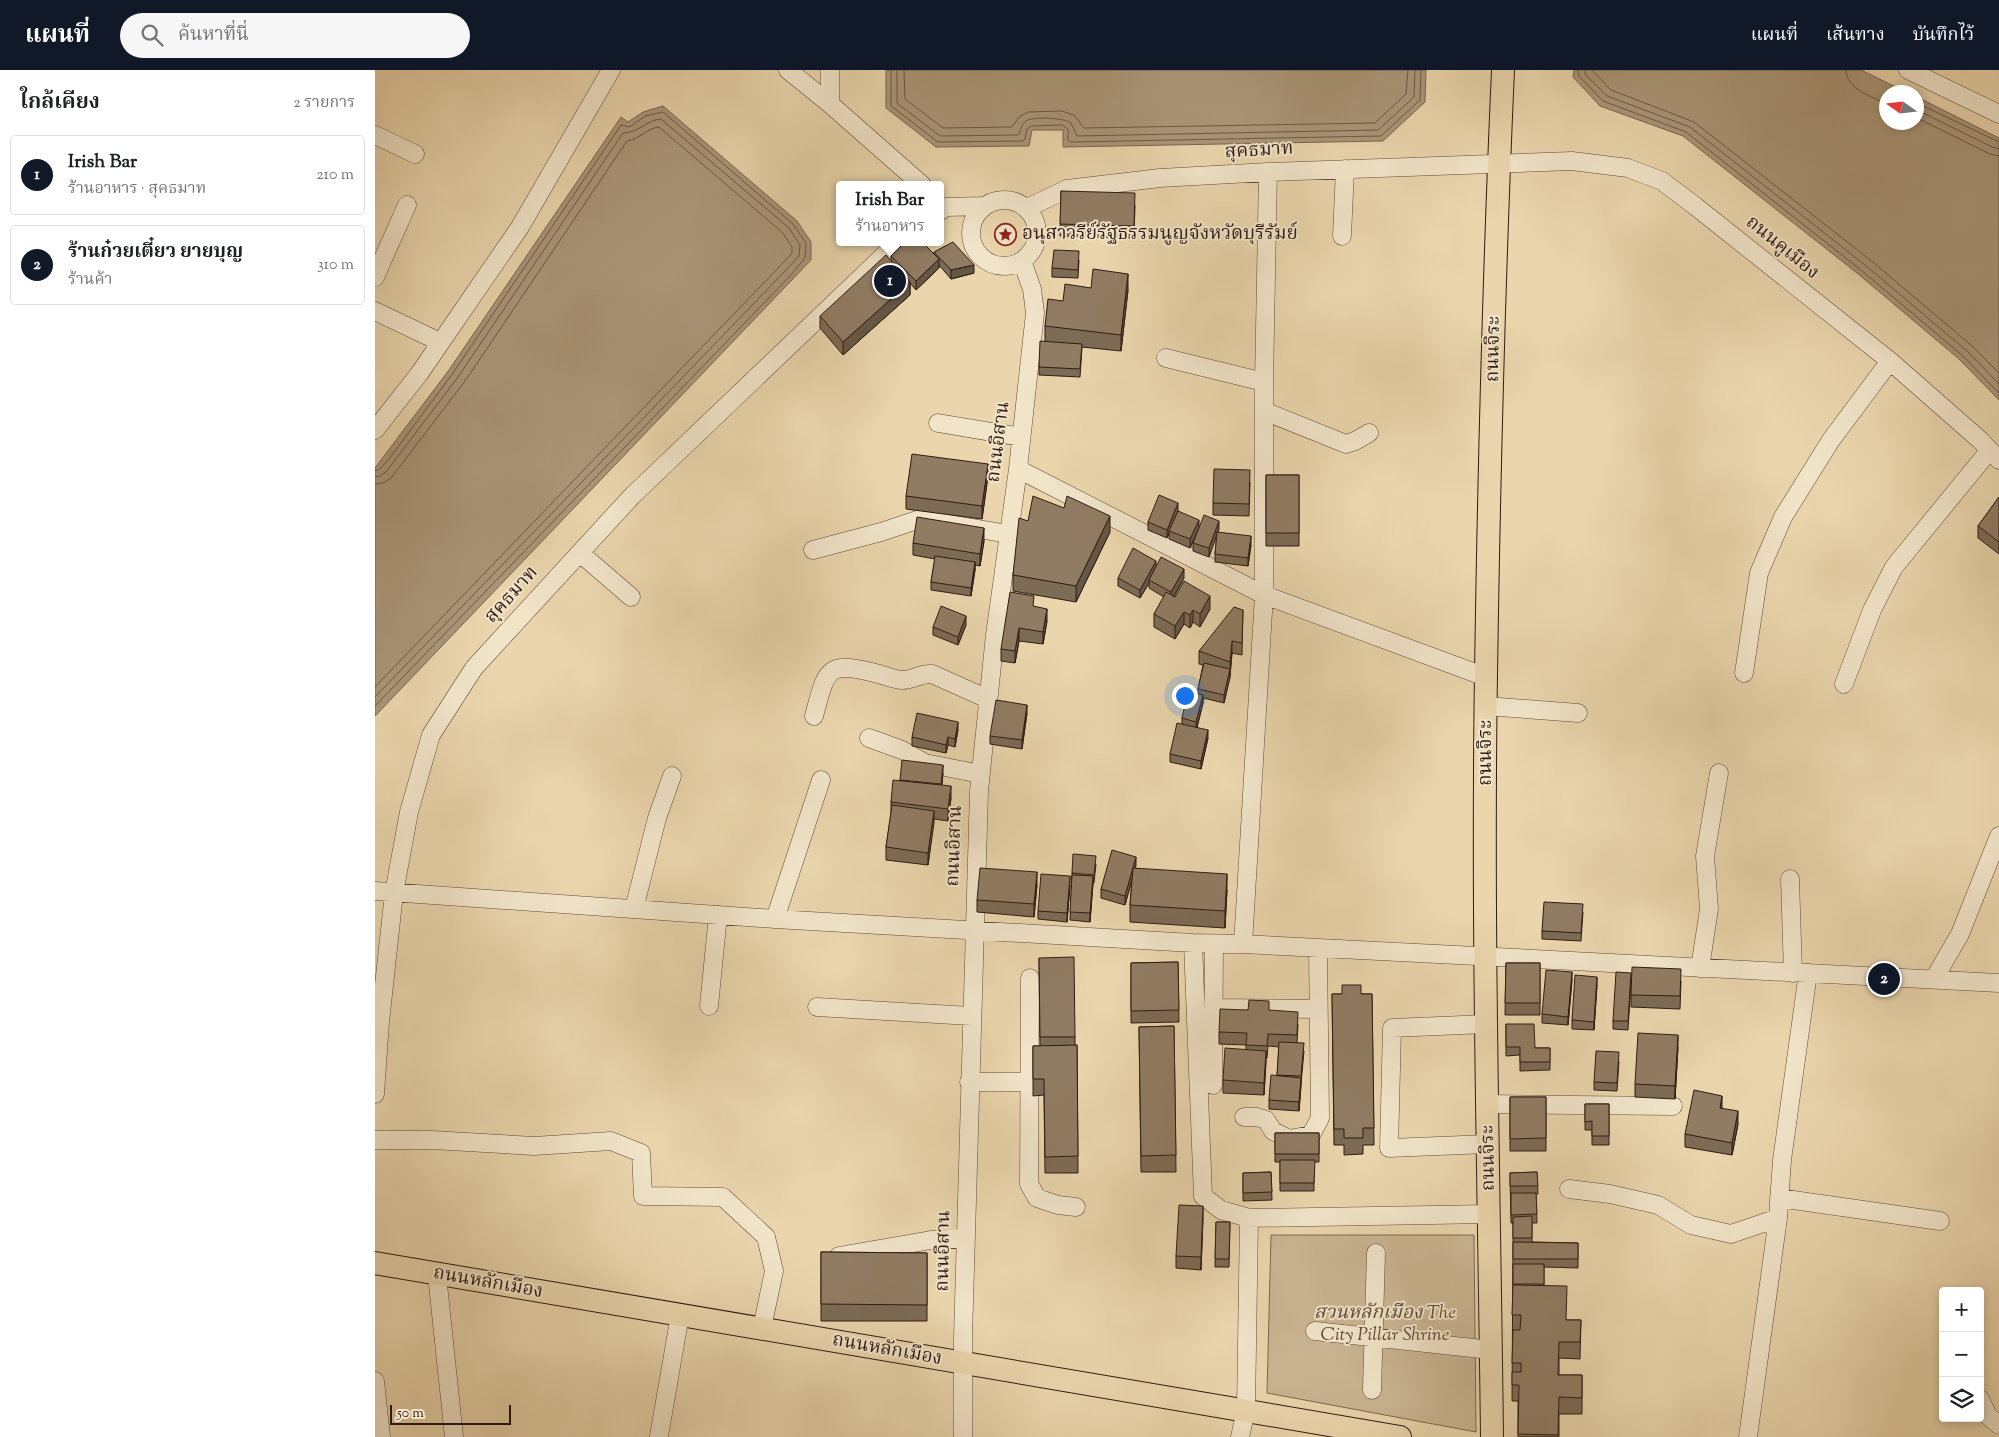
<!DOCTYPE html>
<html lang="th">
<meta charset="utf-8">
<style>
body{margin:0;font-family:"Sorts Mill Goudy","Noto Serif Thai",serif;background:#f6f6f6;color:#202124}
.controls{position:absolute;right:15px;bottom:15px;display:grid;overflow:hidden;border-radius:5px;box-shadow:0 2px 8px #0003}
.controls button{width:45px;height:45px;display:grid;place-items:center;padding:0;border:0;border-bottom:1px solid #e0e0e0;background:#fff;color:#202124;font:25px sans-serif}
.compass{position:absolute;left:1504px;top:15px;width:45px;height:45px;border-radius:50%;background:#fff;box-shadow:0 2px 8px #0003;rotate:284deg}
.scale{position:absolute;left:15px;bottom:12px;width:121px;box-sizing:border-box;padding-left:5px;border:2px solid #2e1b13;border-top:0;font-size:14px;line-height:18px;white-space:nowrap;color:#2e1b13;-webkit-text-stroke:4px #f1e4c9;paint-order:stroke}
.you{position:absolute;left:809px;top:625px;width:18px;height:18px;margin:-12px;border:4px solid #fff;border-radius:50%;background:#1a73e8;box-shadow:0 0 0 8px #1a73e833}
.badge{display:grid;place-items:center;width:32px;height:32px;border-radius:50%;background:#111827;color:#fff;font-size:16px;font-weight:700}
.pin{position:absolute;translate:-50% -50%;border:2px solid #fff;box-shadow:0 1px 5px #0006}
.popup{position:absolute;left:461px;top:111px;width:108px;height:65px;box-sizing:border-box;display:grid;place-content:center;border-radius:5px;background:#fff;filter:drop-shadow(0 1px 4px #0005);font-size:16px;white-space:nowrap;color:#757577}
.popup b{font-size:19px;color:#202124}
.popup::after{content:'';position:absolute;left:50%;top:100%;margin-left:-10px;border:10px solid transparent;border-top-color:#fff}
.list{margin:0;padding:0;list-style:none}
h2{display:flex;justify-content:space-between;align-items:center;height:65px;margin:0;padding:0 20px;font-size:21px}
h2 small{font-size:16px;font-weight:400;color:#757577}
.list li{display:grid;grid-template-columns:32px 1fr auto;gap:15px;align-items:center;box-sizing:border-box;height:80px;margin:0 10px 10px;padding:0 10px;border:1px solid #e0e0e0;border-radius:5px}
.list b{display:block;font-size:19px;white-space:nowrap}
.list p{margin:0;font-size:16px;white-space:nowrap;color:#757577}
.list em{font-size:16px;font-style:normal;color:#757577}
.icon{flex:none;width:28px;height:28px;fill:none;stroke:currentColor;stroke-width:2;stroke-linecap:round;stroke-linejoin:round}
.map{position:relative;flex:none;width:1624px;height:1367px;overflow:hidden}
header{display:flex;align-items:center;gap:30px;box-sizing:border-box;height:70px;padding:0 25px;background:#111827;color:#fff}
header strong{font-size:24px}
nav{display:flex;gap:28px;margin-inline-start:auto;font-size:18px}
.search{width:350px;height:45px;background:#f6f6f6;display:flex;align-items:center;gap:12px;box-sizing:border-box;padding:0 18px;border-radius:28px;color:#757577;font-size:19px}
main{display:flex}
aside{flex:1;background:#fff}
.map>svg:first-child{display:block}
.green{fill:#cab592;stroke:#7c6852}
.water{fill:#aa9678;stroke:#786550}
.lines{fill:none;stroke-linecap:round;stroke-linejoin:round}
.shore{stroke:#6c5846;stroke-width:1}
.minor-casing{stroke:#5d4a39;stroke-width:19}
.major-casing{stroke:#2e1b13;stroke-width:24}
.minor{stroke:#f1e4c9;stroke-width:18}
.major{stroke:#ead5ac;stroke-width:22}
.wall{fill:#7c6b55;stroke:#2e1b13}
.shaded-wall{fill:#655745;stroke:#2e1b13}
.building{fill:#907c63;stroke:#2e1b13}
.labels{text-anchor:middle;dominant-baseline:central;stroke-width:4;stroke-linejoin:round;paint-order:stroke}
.street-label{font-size:19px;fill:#2e1b13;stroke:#f1e4c9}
.poi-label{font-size:19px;fill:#2e1b13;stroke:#f1e4c9;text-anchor:start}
.park-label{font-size:19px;font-style:italic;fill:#5d4939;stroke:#f1e4c9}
</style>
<header>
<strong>แผนที่</strong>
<div class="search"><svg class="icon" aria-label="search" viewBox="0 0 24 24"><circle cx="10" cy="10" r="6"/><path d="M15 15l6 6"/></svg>ค้นหาที่นี่</div>
<nav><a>แผนที่</a><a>เส้นทาง</a><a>บันทึกไว้</a></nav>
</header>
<main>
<aside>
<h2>ใกล้เคียง<small>2 รายการ</small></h2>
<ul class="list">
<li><span class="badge">1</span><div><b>Irish Bar</b><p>ร้านอาหาร · สุคธมาท</p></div><em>210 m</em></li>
<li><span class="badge">2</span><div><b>ร้านก๋วยเตี๋ยว ยายบุญ</b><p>ร้านค้า</p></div><em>310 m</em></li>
</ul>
</aside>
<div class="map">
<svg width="1624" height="1367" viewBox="0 0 1624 1367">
<rect width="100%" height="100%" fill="#ead5ac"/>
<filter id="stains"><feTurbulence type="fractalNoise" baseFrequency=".004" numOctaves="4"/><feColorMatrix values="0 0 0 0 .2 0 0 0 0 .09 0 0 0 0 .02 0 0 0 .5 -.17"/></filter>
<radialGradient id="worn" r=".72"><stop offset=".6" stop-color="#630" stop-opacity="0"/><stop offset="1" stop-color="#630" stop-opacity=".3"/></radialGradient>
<path class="green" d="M896 1165H1099L1101 1362 892 1323Z"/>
<path class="water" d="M511 0H1051L1050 32 1008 71 688 77V60H657L654 76 561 77 511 38Z
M1199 0H1486L1531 22H1512V52H1542V27L1624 68V330L1584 289 1482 203 1308 66 1225 36 1198 7Z
M288 36 422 151 436 172V190L0 646V398L74 300 246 47 253 52 268 42Z"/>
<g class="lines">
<path class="shore" d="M516 0V36L563 72 648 71 650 69 652 59 656 56 687 55 693 59V70L696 72 1006 66 1045 30 1046 0
M522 0V33L565 66 643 65C646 61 646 54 651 51 659 46 690 48 696 53L702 66 1003 60 1039 27 1040 0
M529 0 530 29 568 58 637 57 644 47 653 42 687 41 699 45 709 58 1000 53 1031 24 1033 0
M1203 0 1204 6 1228 31 1311 62 1486 200 1588 286 1624 323
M1210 0V4L1232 26 1315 57 1490 195 1592 281 1624 314
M1217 0 1236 20 1319 52 1494 189 1596 275 1624 303
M1471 0C1472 20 1496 26 1512 34
M1542 33 1624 72
M1542 40 1617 77 1624 79
M1542 48 1615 84 1624 86
M0 401 5 399 14 389 78 303 246 55 255 57 270 46 288 42 418 154 431 173 430 188 415 206 0 636
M0 407 5 406 11 402 83 307 248 63C263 63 272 50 286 49L414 158 425 175 424 186 410 201 0 627
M0 414 8 413 16 408 90 311 252 71C265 69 272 58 284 57L408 163 417 177V183L405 196 0 617"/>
<defs>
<path id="minor" d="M413 0 455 34 547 115
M455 0V34
M1533 0 1624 44
M0 65 40 84
M596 163a33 33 0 1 1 66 0a33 33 0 1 1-66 0Z
M652 138 692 119 785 108 893 102 1197 91 1253 98 1287 111 1320 136 1515 291 1605 370 1624 390
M565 141 571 137 610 136
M967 166 970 99
M0 207 32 135
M0 241 65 272
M791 288 889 312
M889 341 971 374 980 371 994 363
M563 353 646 367
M0 360 44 304 145 157 236 0
M643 399 889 525 1111 607
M438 480 506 462 545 449 633 464
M205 483 256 527
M1369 603 1384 503 1408 447 1456 370 1515 291
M1469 614 1497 540 1519 497 1614 381
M1111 636 1203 643
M439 646C452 598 451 590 504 604 511 606 520 610 527 610 538 610 546 603 557 604L613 629
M494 668 527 680 550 693 605 704
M1415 809 1418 903
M0 821 400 849 818 873 868 874 1624 913
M259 839 282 748 297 706
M400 849 446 710
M818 873 828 1126 846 1140 874 1148
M868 874 889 525V312L893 102
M1325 898 1334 839 1330 786 1344 703
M655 908 654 1114 662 1128 683 1135 701 1137
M1559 909 1585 864 1624 766
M334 936 343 845
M442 937 596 946
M839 938 943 939
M1112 954 1017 958 1014 1078 1113 1074
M594 1012H654
M838 1015 839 874
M0 1024 5 952 19 823 34 742 56 665 99 598 257 426 523 172
M1113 1034 1298 1036
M869 1047H882L891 1050 898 1061 914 1069 936 1065 945 1048 943 879
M0 1070H57L159 1076 236 1071 266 1083 268 1126 348 1127 391 1167 399 1201 387 1258
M1194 1119 1235 1124 1283 1135 1316 1155 1356 1164 1403 1148
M1404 1128 1565 1151
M464 1186 556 1170 591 1168
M62 1205 79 1367
M940 1261 1116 1280
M0 1311 6 1367
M997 1320 1001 1183
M1605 1329 1613 1346 1624 1355
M284 1366 305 1245
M588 1367V1267L604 721 620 565 643 399 660 243 657 219 647 191
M865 1367 871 1340 874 1148 1115 1144
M1373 1367 1403 1148 1407 1090 1433 903"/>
<path id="major" d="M0 1193 1025 1367
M1117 1367C1114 1113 1107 859 1111 604 1114 403 1119 201 1128 0"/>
</defs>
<use href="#minor" class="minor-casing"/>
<use href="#major" class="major-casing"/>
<use href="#minor" class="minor"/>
<use href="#major" class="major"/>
</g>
<path class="wall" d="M686 121 760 135 759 168 685 166Z
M559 182 599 203 576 209 564 195V198L541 220 535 213V225L468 285 445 258V246L516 191V186L559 185Z
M704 190 703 208 677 207V198Z
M716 218 753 220 746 281 707 277 705 307 664 305V297L670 271V256L688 231Z
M891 405H924V476H891Z
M613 406 607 449 531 439V426Z
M875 412 874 446 838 445V433Z
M1624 427V484L1603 468V456Z
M803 441 824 458 815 478 794 469V463L792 468 773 460V452Z
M653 451 735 462 701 532 638 521V505Z
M844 459 843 462 876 475 873 496 840 492V484L842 463 834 487 818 481V473Z
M609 471 605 496 600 495V500L596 526 556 520V512L560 489 538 485V473Z
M781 496 809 508 799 526 835 539 825 557 818 552 815 558 809 554 800 569 779 557V544L789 527 774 518V513L765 528 743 516V508Z
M659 536 672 551 668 574 644 571 640 593 626 591V579Z
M868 540 867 585 857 583 855 607 849 633 828 628V633L822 658 833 668 826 699 795 692V684L807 654V648L823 623V619L828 595 824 594V581Z
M591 555 583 575 558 565V557Z
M652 643 647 679 615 674V666Z
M583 660 580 677 573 675 571 683 537 676V667Z
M568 703 567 715 576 728 573 751 559 749 553 795 511 790V777L516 744V732L525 710Z
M721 794 719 813H718L715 852 695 850 697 803Z
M761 795 760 798 852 820 850 858 755 852V835L757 809 750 835 726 828V819Z
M662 815 659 847 602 842V830Z
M695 815 692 852 663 849V841Z
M1208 842 1206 871 1167 869V861Z
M664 888 700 967V975H702L703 1103H670L669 1025 658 1026V976H665Z
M803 892 804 952 756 953V893Z
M1131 893H1165V945H1130Z
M1197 910 1193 955 1167 953V944Z
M1306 911 1305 939 1256 937V925Z
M1256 912 1253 960 1238 959V951Z
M1222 915 1219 960 1197 959V950Z
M957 924H997L999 1075H988V1084L969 1085V1075H959Z
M873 940H894L923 954 922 973 929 981 926 1014 924 1041 894 1039V1030L902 1006 904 977 893 976 892 988H891L889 1025 848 1023V1010L871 979V975L844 974V962Z
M1131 954 1160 978H1175V1000L1145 1001V985L1131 986Z
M799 956 801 1102H766L764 957Z
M1303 977 1300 1029 1260 1027V1014Z
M1244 991 1242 1021 1219 1020V1012Z
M1135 1027H1171V1081H1135Z
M1210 1034H1234V1075H1217V1060H1210Z
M1347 1038 1363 1054 1357 1085 1310 1077V1064Z
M900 1063H944V1092H939V1121H905V1092H900Z
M896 1102 897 1130 868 1131V1103Z
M1162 1102 1163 1124H1161L1162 1153H1157V1172L1203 1173V1198L1169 1197V1215L1191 1250H1206L1205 1289 1184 1288V1305H1207V1344H1184V1367H1143V1331H1137L1138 1172V1153H1136L1135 1103Z
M828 1148 826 1200 801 1198V1186Z
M841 1152H855L854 1197H840Z
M446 1182 552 1183V1251H446Z"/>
<path class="shaded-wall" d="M564 189V198L541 220V211Z
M599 195V203L576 209V200Z
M753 204V220L746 281V265Z
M535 212V225L468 285V272Z
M613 394V406L607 449V436Z
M803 433V442L794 461V463L792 468V460Z
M735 446V462L701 532V516Z
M824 450V458L815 478V469Z
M844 451V459L834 487V478Z
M609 458V471L605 496V484Z
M876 466V475L873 496V488Z
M781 491V499L774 510V513L765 528V520Z
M600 492V500L596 526V518Z
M809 499V508L796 531V522Z
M835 526V539L825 557V544Z
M672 539V551L668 574V562Z
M818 540V552L815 558V545Z
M809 542V554L800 569V556Z
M591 546V555L583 575V567Z
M644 558V571L640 593V581Z
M857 571V583L855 605V592Z
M855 599V607L849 633V625Z
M828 625V633L821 660V652Z
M652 635V643L647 679V670Z
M583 652V660L580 677V669Z
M833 660V668L826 699V691Z
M573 667V675L571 683V675Z
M568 695V703L566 723V714Z
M576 716V728L573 751V739Z
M559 741V753L553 795V783Z
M761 787V795L750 835V826Z
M662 802V815L659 847V834Z
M852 804V820L850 858V841Z
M695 806V815L692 852V843Z
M718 806V814L715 852V843Z
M1197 902V910L1193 955V947Z
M1222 907V915L1219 960V952Z
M1303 965V977L1300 1029V1016Z
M891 981V993L889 1025V1013Z
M926 1008V1016L924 1041V1032Z
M1347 1026V1038H1345Z
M1363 1041V1054L1357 1085V1073Z
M828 1136V1148L826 1200V1187Z"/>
<path class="building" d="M686 121 760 123 759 156 685 154Z
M530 172H547L564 189 541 211 516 186Z
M578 172 599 195 576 200 559 182Z
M679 180 704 181 703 200 677 198Z
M511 185 535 212 468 272 445 246Z
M718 199 753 204 746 265 670 256 673 229 688 231 690 214 716 218Z
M665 271 707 274 705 299 664 297Z
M537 384 613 394 607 436 531 426Z
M839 399 875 400 874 434 838 433Z
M891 405H924V463H891Z
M784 425 803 433 792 460 773 452Z
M658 426 689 438 692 426 735 446 701 516 638 505 644 448 653 451Z
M1624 427V472L1603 456Z
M803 441 824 450 815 469 794 461Z
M829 445 844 451 834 478 818 473Z
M542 447 609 458 605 484 538 473Z
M842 462 876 466 873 488 840 484Z
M758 478 781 491 765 520 743 508Z
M560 486 600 492 596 518 556 512Z
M786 487 809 499 796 522 774 510Z
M809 511 835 526 825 544 818 540 815 545 809 542 800 556 779 544 791 522 800 527Z
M635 522 659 526 658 536 672 539 668 562 644 558 640 581 626 579Z
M566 536 591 546 583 567 558 557Z
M859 537 868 540 867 573 857 571 855 592 824 581Z
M829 593 855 599 849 625 823 619Z
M813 621 828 625 821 652 807 648Z
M621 630 652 635 647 670 615 666Z
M542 643 583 652 580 669 573 667 571 675 537 667Z
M802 653 833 660 826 691 795 684Z
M527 690 568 695 566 714 525 710Z
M518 710 576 716 573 739 516 732Z
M517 735 559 741 553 783 511 777Z
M737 780 761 787 750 826 726 819Z
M698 784 721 786 719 805 697 803Z
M605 798 662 802 659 834 602 830Z
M758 798 852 804 850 841 755 835Z
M666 804 695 806 692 843 663 841Z
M697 805 718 806 715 843 695 842Z
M1169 832 1208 834 1206 863 1167 861Z
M699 887 700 967H665L664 888Z
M803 892 804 940 756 941V893Z
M1131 893H1165V933H1130Z
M1257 897 1306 899 1305 926 1256 925Z
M1171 900 1197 902 1193 947 1167 944Z
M1241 902 1256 903 1253 951H1238Z
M1200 905 1222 907 1219 952 1197 950Z
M967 915H986V924H997L999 1058H988V1068H969V1059H959L957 924H967Z
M874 930 894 931V940L923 942 922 965 893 964 892 976 871 975 872 963 844 962 845 939 873 940Z
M1131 954H1159L1160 978H1175V992H1145V977H1131Z
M799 956 801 1085 766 1086 764 957Z
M1263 963 1303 965 1300 1016 1260 1014Z
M904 972 929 973 926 1006 902 1005Z
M702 975 703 1086 670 1087 669 1009H658V976Z
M850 978 891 981 889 1013 848 1010Z
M1221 981 1244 982 1242 1013 1219 1012Z
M896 1005 926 1008 924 1032 894 1030Z
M1319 1020 1347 1026 1345 1038 1363 1041 1357 1073 1310 1064Z
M1135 1027H1171V1068L1135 1069Z
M1210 1034H1234V1066H1217V1051L1210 1052Z
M900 1063H944V1084H900Z
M905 1090H940L939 1113H905Z
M896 1102 897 1122 868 1123V1103Z
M1162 1102 1163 1116H1135V1103Z
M1136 1123H1161L1162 1144 1136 1145Z
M804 1135 828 1136 826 1187 801 1186Z
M1157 1146V1168H1138V1147Z
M841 1152H855L854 1189H840Z
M1138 1172 1203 1173V1189H1138Z
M446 1182 552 1183V1235L446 1234Z
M1138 1194H1169V1214H1138Z
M1138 1215 1192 1216 1191 1250H1206L1205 1272H1184L1183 1305H1207V1328L1184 1327 1183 1365 1143 1364 1144 1315H1137V1302H1146V1293H1137L1138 1260H1145L1146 1245H1137Z"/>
<defs>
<symbol id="sight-ring" viewBox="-11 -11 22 22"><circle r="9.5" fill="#f1e4c9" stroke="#8f2418" stroke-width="1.5"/><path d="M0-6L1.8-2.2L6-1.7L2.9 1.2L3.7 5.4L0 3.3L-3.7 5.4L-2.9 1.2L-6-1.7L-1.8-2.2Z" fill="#8f2418"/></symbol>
</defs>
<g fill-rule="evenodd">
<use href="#sight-ring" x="618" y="152" width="25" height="25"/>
</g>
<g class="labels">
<g class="street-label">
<text transform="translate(884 81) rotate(-3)">สุคธมาท</text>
<text transform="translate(1407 178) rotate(39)">ถนนคูเมือง</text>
<text transform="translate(1119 279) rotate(-89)">ถนนจิระ</text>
<text transform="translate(624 372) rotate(-83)">ถนนอิสาน</text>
<text transform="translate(137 525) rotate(-48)">สุคธมาท</text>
<text transform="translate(1111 683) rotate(-90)">ถนนจิระ</text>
<text transform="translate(580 776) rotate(-88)">ถนนอิสาน</text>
<text transform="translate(1114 1088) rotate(-91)">ถนนจิระ</text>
<text transform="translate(569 1181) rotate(-89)">ถนนอิสาน</text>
<text transform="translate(113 1213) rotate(10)">ถนนหลักเมือง</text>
<text transform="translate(512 1280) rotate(10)">ถนนหลักเมือง</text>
</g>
<g class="poi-label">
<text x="647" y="164">อนุสาวรีย์รัฐธรรมนูญจังหวัดบุรีรัมย์</text>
</g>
<g class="park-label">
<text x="1010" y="1243">สวนหลักเมือง The<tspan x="1010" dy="22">City Pillar Shrine</tspan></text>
</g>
</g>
<rect width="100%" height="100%" filter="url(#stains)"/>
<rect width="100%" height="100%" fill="url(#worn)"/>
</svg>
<div class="controls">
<button>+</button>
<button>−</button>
<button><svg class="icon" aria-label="layers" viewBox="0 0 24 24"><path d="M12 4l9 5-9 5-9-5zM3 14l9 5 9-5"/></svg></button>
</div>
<svg class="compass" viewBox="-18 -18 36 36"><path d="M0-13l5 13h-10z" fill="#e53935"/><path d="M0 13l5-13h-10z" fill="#757577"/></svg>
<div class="scale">50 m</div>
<div class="you"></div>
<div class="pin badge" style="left:515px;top:211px">1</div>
<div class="popup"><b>Irish Bar</b>ร้านอาหาร</div>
<div class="pin badge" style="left:1509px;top:909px">2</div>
</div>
</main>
